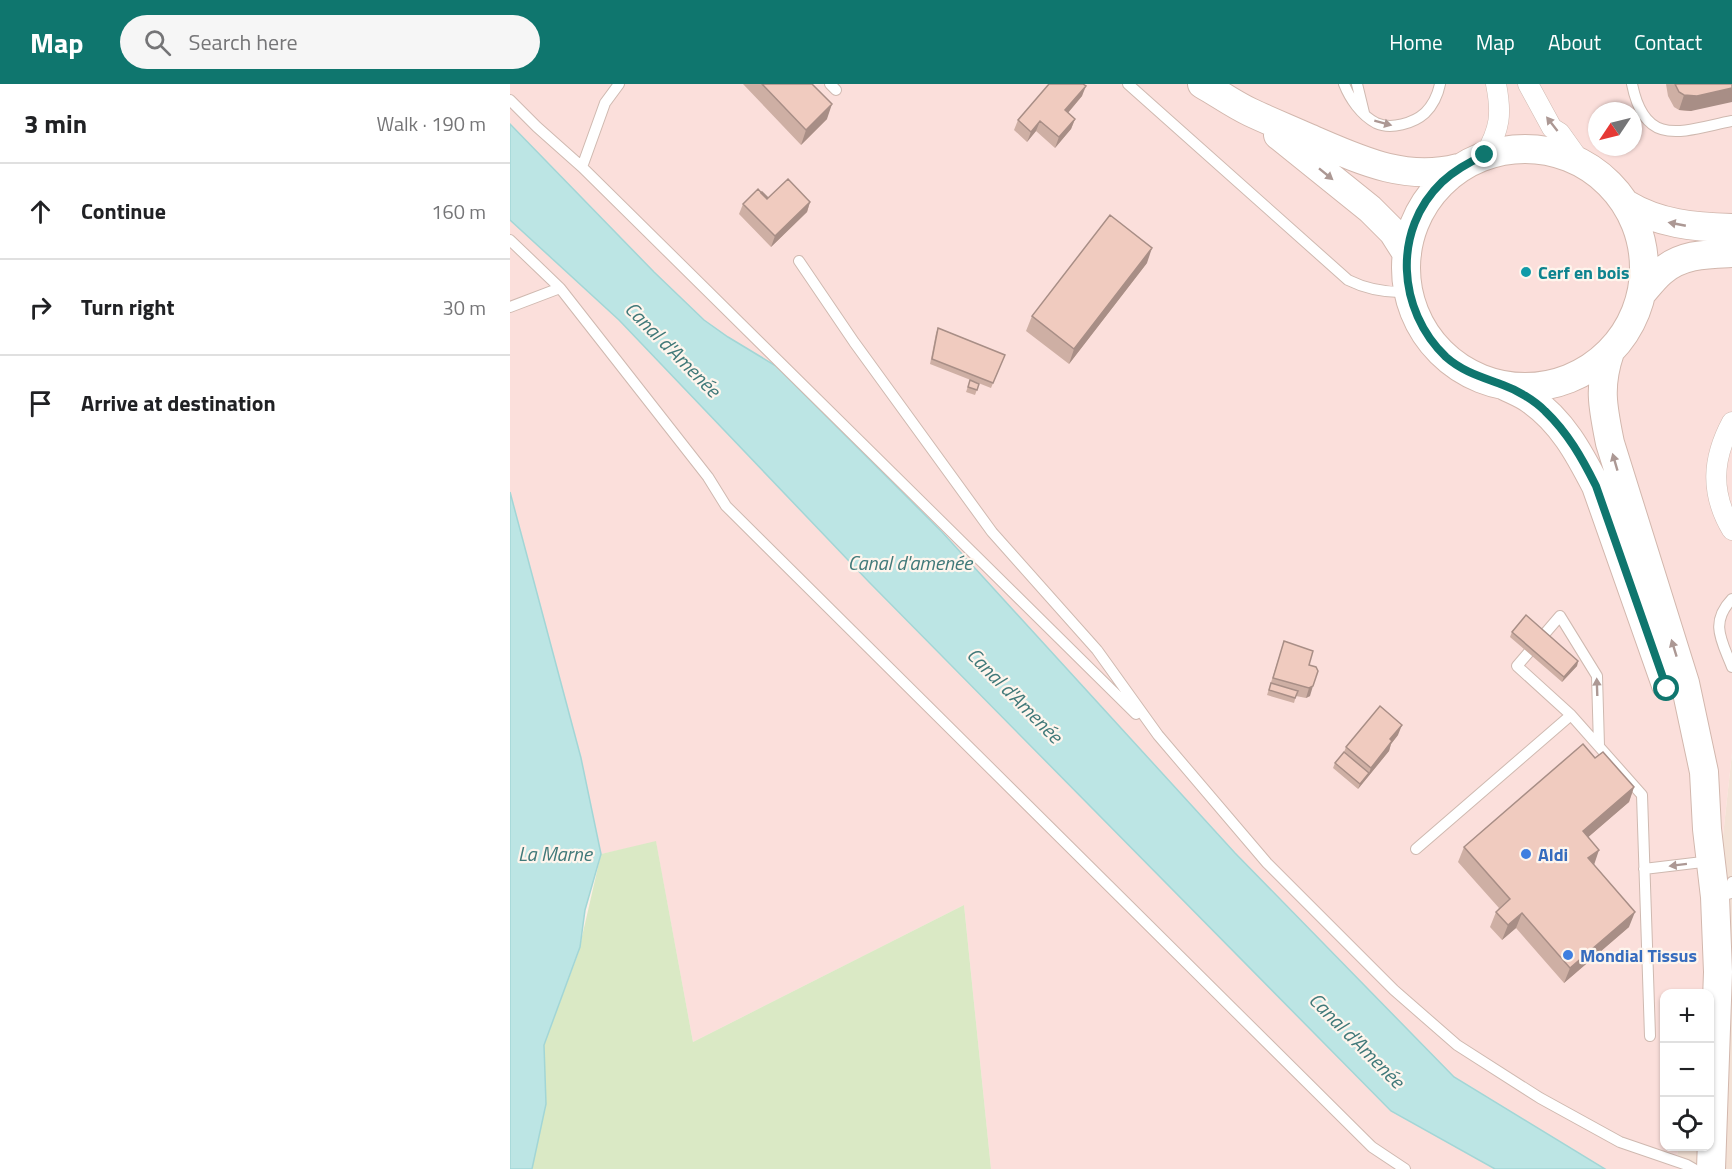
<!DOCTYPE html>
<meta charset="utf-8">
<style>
body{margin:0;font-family:"Titillium Web",sans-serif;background:#f6f6f6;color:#202124}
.controls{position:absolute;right:18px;bottom:18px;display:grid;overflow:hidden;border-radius:12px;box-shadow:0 2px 4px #0004}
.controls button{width:54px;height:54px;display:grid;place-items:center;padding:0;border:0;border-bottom:2px solid #e0e0e0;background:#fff;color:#202124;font:30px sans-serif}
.compass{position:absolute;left:1078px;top:18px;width:54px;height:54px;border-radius:50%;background:#fff;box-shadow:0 2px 4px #0004;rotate:235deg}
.stop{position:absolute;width:18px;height:18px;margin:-14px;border:4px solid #0f766e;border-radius:50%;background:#fff}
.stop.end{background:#0f766e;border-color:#fff;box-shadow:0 2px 6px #0008}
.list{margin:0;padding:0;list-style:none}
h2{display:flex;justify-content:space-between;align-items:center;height:78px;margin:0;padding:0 24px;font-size:26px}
h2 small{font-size:20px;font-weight:400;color:#757577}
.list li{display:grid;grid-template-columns:39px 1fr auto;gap:18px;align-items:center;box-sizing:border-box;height:96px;padding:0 24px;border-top:2px solid #e0e0e0}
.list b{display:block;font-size:22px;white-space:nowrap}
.list em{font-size:20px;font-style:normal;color:#757577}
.icon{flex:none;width:33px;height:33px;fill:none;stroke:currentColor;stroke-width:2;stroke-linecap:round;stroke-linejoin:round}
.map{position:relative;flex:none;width:1222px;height:1085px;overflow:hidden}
header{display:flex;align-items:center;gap:36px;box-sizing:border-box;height:84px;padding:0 30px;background:#0f766e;color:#fff}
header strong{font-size:28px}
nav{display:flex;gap:33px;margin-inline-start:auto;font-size:21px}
.search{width:420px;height:54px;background:#f6f6f6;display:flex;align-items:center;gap:15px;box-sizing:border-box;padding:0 21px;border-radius:33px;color:#757577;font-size:22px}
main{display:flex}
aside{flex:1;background:#fff}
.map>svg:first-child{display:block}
.residential{fill:#f3e1d5}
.commercial{fill:#fbdfdb;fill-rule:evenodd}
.green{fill:#dae9c5}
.water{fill:#bce5e4;stroke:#a2d6d6;stroke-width:1.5}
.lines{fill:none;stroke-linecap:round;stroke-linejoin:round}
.lane-casing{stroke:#cfb9b0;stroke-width:12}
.street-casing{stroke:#cfb9b0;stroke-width:21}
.secondary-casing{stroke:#d2b7ad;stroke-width:30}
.lane{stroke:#fff;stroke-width:10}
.street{stroke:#fff;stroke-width:20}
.secondary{stroke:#fff;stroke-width:28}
.wall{fill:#ceafa4}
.shaded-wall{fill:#a88e86}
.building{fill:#f0cbbf;stroke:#a88e86;stroke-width:1.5}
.oneway{fill:#ac9894}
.route{stroke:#0f766e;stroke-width:8}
.culture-dot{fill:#0f9aa8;stroke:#fef5ed;stroke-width:2}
.shop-dot{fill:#3f7fe0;stroke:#fef5ed;stroke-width:2}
.labels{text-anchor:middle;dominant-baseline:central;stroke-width:4.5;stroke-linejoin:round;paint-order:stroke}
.culture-label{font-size:18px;font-weight:bold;fill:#0d838f;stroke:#fef5ed;text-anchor:start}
.shop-label{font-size:18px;font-weight:bold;fill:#366cbe;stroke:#fef5ed;text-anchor:start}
.water-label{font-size:20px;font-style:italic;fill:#407979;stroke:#fef5ed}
</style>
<header>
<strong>Map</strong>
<div class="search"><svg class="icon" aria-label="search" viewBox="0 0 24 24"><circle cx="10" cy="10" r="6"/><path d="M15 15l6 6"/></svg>Search here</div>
<nav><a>Home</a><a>Map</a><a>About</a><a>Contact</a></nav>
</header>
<main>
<aside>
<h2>3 min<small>Walk · 190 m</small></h2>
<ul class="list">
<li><svg class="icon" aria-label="ahead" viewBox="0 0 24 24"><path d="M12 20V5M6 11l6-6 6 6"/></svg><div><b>Continue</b></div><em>160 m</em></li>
<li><svg class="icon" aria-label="right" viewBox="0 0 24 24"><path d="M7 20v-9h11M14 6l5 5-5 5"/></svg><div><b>Turn right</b></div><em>30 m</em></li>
<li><svg class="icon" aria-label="arrive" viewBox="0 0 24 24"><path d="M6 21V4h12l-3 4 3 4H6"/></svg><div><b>Arrive at destination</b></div></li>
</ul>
</aside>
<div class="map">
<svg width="1222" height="1085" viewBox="0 0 1222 1085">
<rect width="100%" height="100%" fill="#fcf0e7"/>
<path class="residential" d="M1222 669V1085H1190L1167 1071 1169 1063 1200 1062 1202 853Z"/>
<path class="commercial" d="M0 0H1222V669L1202 853 1193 909 1154 910V1062L1169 1063 1167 1071 1190 1085H481L454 821 183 958 146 758 91 770 71 674 0 408ZM1087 27H1123V63H1087Z"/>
<path class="green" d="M146 757 183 958 454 821 481 1085H22L36 1020 34 961 68 870 91 770Z"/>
<path class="water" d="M0 40 144 188 194 236 218 253 266 282 432 448 725 769 944 993 1095 1085H985L881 1027 359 498 109 236 0 136Z
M0 408 71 674 91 770 75 826 70 863 34 961 36 1020 22 1085H0Z"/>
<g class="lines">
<defs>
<path id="lane" d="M109 0 95 19 72 83 626 630
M320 0 326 6
M618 0 838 196C858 206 877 209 899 208
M834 0C840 15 851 31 866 39 881 46 904 39 915 29 923 21 928 10 930 0
M847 0 854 29
M1122 0C1135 65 1172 47 1222 37
M0 16 27 43 72 83
M0 156 50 204
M289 177 344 258 482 448 587 566 648 651 757 779 884 906 947 961 1030 1014 1110 1058 1177 1081 1184 1085
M0 223 50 204 198 393 216 422 862 1063 895 1085
M1222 515C1199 539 1212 557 1222 583
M1061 631 1007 582 1050 532 1087 592 1089 662
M906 765 1061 631 1132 711 1140 952
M1134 785 1201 777
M1206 813 1221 809 1222 798"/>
<path id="street" d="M1018 0 1042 44 1050 49 1070 77
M975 71C990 45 992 30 986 0
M1222 338C1202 375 1200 409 1222 446"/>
<path id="secondary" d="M692 0C708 9 723 20 740 28 759 37 779 45 799 54 848 75 894 98 948 84
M768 51 860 125 883 148 897 170
M896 184a119 119 0 1 1 238 0a119 119 0 1 1-238 0Z
M1116 120C1149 140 1184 143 1222 144
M1132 209C1138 202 1144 194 1151 188 1171 170 1197 170 1222 169
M1100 268C1088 303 1093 324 1100 359L1175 599 1194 688 1197 745 1205 813 1208 888 1201 1085
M995 302C1003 306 1013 310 1020 315 1052 337 1069 369 1086 402L1156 601"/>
</defs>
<use href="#lane" class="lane-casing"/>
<use href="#street" class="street-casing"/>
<use href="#secondary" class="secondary-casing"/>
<use href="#lane" class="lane"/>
<use href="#street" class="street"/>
<use href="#secondary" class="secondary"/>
</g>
<path class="wall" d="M233 0H302L317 35 291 61Z
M1156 0H1222L1181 27 1169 26 1164 23 1158 12Z
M574 1 572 12 558 29 565 35 561 45 545 64 526 47 517 58 504 46 508 36Z
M251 109 258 114 300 118 297 128 261 163 229 130 233 120Z
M637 179 559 280 516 247 522 232Z
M428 244 495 271 481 304 420 280 426 249Z
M460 296 469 300 465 311 456 308Z
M1002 548 1068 577 1067 582 1052 598 1000 553Z
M774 557 799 581 800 612 796 614 786 612 784 619 757 611Z
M888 651 881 660 879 667 848 705 823 684 825 679 834 668 836 663Z
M1085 674 1124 703 1119 718 1078 753 1083 781 1119 843 1054 899 1006 844 992 856 980 843 986 828 989 824 948 778 954 763Z"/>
<path class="shaded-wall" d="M576 2 572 12 551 37 555 26Z
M1222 4V18L1181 27 1169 26 1174 11Z
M322 20 317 35 291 61 296 46Z
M565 35 561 45 545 64 549 53Z
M530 37 526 47 517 58 521 48Z
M300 118 297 128 261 163 265 152Z
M642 164 637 179 559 280 564 265Z
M1068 577 1067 582 1052 598 1054 593Z
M803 602 800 612 796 614 799 604Z
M892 641 888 651 881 660 879 667 848 705 850 700 859 689 861 684 880 655Z
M1124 703 1119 718 1068 762 1073 747Z
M1089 766 1084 781 1078 774Z
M1125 828 1119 843 1054 899 1060 884Z
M1012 829 1006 844 992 856 998 841Z"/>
<path class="building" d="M252 0H302L322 20 296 46Z
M539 0H573L576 2 555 26 565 35 549 53 530 37 521 48 508 36Z
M1165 0H1222V4L1187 12 1174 11 1169 8Z
M278 95 300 118 265 152 233 120 248 105 257 115Z
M252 108 258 114 257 115 251 109Z
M600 131 642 164 564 265 522 232Z
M428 244 495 271 483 299 422 275Z
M460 296 469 300 467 306 458 303Z
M1016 531 1068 577 1054 593 1002 548Z
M774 557 803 567 799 581 806 583 808 587 803 602 799 604 763 594Z
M761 599 788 607 785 614 759 606Z
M870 622 892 641 880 655 882 657 861 684 836 663Z
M1073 660 1085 674 1093 668 1124 703 1073 747 1089 766 1078 774 1125 828 1060 884 1012 829 998 841 986 828 1000 815 954 763Z
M834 668 859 689 850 700 825 679Z"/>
<defs><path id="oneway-solid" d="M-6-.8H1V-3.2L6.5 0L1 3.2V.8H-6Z" transform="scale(1.5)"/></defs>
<g class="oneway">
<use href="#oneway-solid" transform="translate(873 39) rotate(15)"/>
<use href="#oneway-solid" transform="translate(1042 40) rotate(-128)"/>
<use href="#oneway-solid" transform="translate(816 90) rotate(39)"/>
<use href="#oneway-solid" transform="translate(1167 140) rotate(-169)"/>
<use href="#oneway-solid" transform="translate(1105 378) rotate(-106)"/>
<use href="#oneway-solid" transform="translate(1164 564) rotate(-107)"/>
<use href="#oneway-solid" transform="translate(1087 603) rotate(-92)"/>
<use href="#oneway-solid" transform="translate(1168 781) rotate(173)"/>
</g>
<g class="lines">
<path class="route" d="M975 71C959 78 945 86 932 98 882 146 887 226 936 273 953 288 972 293 993 301 1007 306 1024 316 1035 327 1058 349 1072 374 1086 402L1157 605"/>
</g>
<circle class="culture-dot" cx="1016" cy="188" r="6"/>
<g class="shop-dot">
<circle cx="1016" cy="770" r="6"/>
<circle cx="1058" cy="871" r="6"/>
</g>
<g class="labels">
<g class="culture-label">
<text x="1028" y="188">Cerf en bois</text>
</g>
<g class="shop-label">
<text x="1028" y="770">Aldi</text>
<text x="1070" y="871">Mondial Tissus</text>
</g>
<g class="water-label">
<text transform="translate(163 265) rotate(45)">Canal d'Amenée</text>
<text x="400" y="478">Canal d'amenée</text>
<text transform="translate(505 611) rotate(45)">Canal d'Amenée</text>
<text x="45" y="769">La Marne</text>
<text transform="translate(847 956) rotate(45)">Canal d'Amenée</text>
</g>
</g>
</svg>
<div class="controls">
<button>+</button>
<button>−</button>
<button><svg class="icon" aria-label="locate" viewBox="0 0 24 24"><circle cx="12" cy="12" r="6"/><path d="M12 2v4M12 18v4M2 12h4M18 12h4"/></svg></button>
</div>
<svg class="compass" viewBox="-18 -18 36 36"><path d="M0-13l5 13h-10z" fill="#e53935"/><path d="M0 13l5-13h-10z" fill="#757577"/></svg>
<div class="stop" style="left:1157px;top:605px"></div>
<div class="stop end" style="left:975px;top:71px"></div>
</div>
</main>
